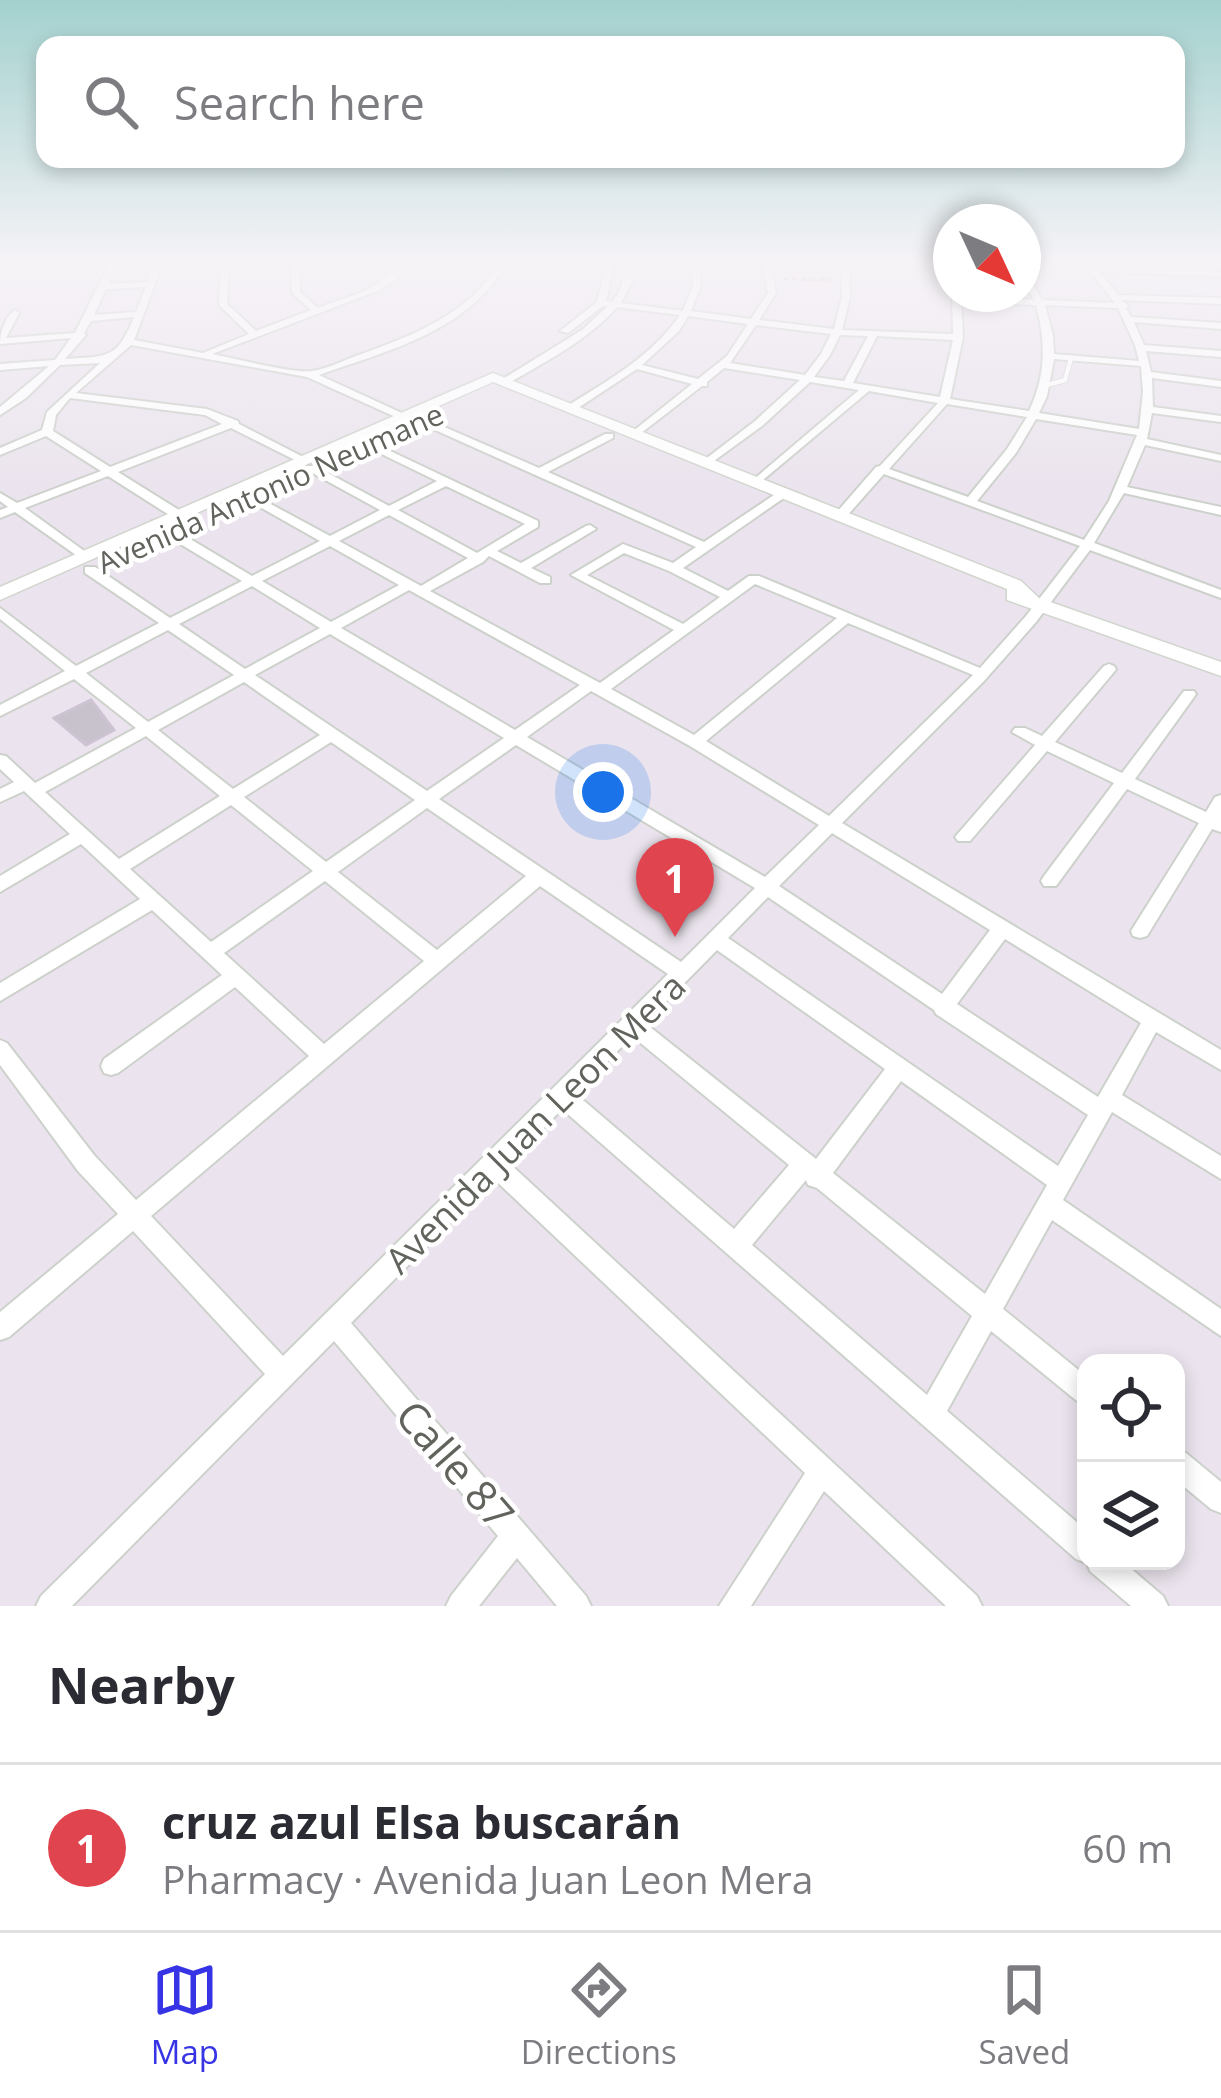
<!DOCTYPE html>
<meta charset="utf-8">
<style>
body{margin:0;font-family:"Open Sans",sans-serif;background:#f7f7f7;color:#2b2b33}
.controls{position:absolute;right:36px;bottom:36px;display:grid;overflow:hidden;border-radius:24px;box-shadow:0 6px 18px #0003}
.controls button{width:108px;height:108px;display:grid;place-items:center;padding:0;border:0;border-bottom:3px solid #e1e1e2;background:#fff;color:#2b2b33;font:60px sans-serif}
.compass{position:absolute;left:933px;top:204px;width:108px;height:108px;border-radius:50%;background:#fff;box-shadow:0 6px 18px #0003;rotate:134deg}
.you{position:absolute;left:603px;top:792px;width:42px;height:42px;margin:-30px;border:9px solid #fff;border-radius:50%;background:#1a73e8;box-shadow:0 0 0 18px #1a73e833}
.badge{display:grid;place-items:center;width:78px;height:78px;border-radius:50%;background:#3634e4;color:#fff;font-size:39px;font-weight:700}
.pin{position:absolute;translate:-50% -99px;filter:drop-shadow(0 3px 6px #0008)}
.pin::after{content:'';position:absolute;top:63px;width:42px;height:36px;background:inherit;clip-path:polygon(0 0,100% 0,50% 100%)}
.list{margin:0;padding:0;list-style:none}
h2{display:flex;justify-content:space-between;align-items:center;height:156px;margin:0;padding:0 48px;font-size:51px}
h2 small{font-size:39px;font-weight:400;color:#7c7c81}
.list li{display:grid;grid-template-columns:78px 1fr auto;gap:36px;align-items:center;box-sizing:border-box;height:168px;padding:0 48px;border-top:3px solid #e1e1e2}
.list b{display:block;font-size:45px;white-space:nowrap}
.list p{margin:0;font-size:39px;white-space:nowrap;color:#7c7c81}
.list em{font-size:39px;font-style:normal;color:#7c7c81}
.icon{flex:none;width:66px;height:66px;fill:none;stroke:currentColor;stroke-width:2;stroke-linecap:round;stroke-linejoin:round}
.map{position:relative;flex:none;width:1221px;height:1606px;overflow:hidden}
.search{position:absolute;background:#fff;box-shadow:0 6px 18px #0003;left:36px;right:36px;top:36px;height:132px;display:flex;align-items:center;gap:30px;box-sizing:border-box;padding:0 42px;border-radius:24px;color:#7c7c81;font-size:45px}
.sheet{height:324px;background:#fff}
nav{display:flex;justify-content:space-around;align-items:center;box-sizing:border-box;height:168px;border-top:3px solid #e1e1e2;background:#fff;font-size:33px;color:#7c7c81}
nav a{display:grid;justify-items:center;gap:6px}
nav .on{color:#3634e4}
.map>svg:first-child{display:block}
.building{fill:#c8c2cc;stroke:#cdc3d3;stroke-width:3}
.lines{fill:none;stroke-linecap:round;stroke-linejoin:round}
.lane-casing{stroke:#cdd1cb;stroke-width:6}
.street-casing{stroke:#cdd1cb;stroke-width:4}
.secondary-casing{stroke:#d0d5cd;stroke-width:3}
.path{stroke:#c8a59c;stroke-width:3;stroke-dasharray:6 3;stroke-linecap:butt}
.lane{stroke:#fff;stroke-width:4.5}
.street{fill:#fff;fill-rule:evenodd}
.secondary{fill:#fff;fill-rule:evenodd}
.labels{text-anchor:middle;dominant-baseline:central;stroke-width:9;stroke-linejoin:round;paint-order:stroke}
.far-street-label{font-size:30px;fill:#60645c;stroke:#fff}
.street-label{font-size:36px;fill:#60645c;stroke:#fff}
.near-street-label{font-size:42px;fill:#60645c;stroke:#fff}
</style>
<div class="map">
<svg width="1221" height="1606" viewBox="0 0 1221 1606">
<rect width="100%" height="100%" fill="#ebe4ee"/>
<path class="building" d="M91 700 114 730 86 745 54 718Z"/>
<g class="lines">
<defs>
<path id="lane" d="M1044 386 1065 380 1071 358"/>
<path id="street" d="M110 262H118L109 284 147 282 155 262H163L134 340 203 353 249 334 219 305 221 262H229L227 304 256 331 311 310 292 293 291 262H299L300 292 318 308C346 297 384 290 397 262H405L397 279 380 290 212 354C233 358 295 374 312 371 327 369 342 361 356 356 411 336 470 315 499 262H507C470 331 387 351 319 375L404 414 405 416 400 419 307 377 131 345 76 393 207 409 238 421 239 424 307 459 297 461 231 428 118 472 182 512V518H174L108 476 25 508 87 553V559L83 560 15 512 0 518V510L8 507 0 501V493L17 503 101 471 46 436 0 455V448L42 430 47 412 100 363 60 365 26 398 0 415V407L49 366 0 370V364L55 360 71 338 0 344C0 332 5 317 15 310L19 313 6 338 75 333ZM146 287 136 312 94 315 106 289ZM134 317C117 360 107 356 65 359L86 335 84 333 91 321ZM70 398 205 415 222 424 110 467 53 431 56 415Z
M607 262H615L606 301 612 302C623 289 624 278 624 262H632L633 280 621 303 683 311 693 285 692 262H700L701 285 691 311 751 319 768 293 762 262H770L776 293 759 320 834 329 842 297 841 262H849L850 297 842 330 953 334 952 294 1034 300 1023 280V270L1027 272 1042 300 1115 303 1083 262H1091L1095 267 1221 272V276L1100 272 1118 295 1221 298V304L1121 300 1129 306 1126 308 1131 317 1221 323V329L1134 322 1144 345 1221 351V357L1146 351 1151 372 1221 381V387L1152 378 1153 407 1221 416V422L1152 413 1147 439 1221 455V461L1145 445 1127 487 1221 507V515L1124 493 1094 543 1221 590V598L1090 550 1036 622 984 681 842 823 1221 1050V1070L1156 1032 1122 1095 1221 1156V1179L1112 1112 1063 1200 1221 1309V1336L1052 1220 1003 1309 1086 1376V1405L1077 1401 991 1331 947 1411 1086 1530V1561H1122L1163 1596 1168 1606H1131L1090 1571 1087 1563 1076 1559 562 1109 509 1163 977 1596 982 1606H946L824 1491 751 1606H719L805 1473 494 1179 351 1323 586 1596 591 1606H557L517 1558 479 1606H446L451 1596 498 1536 334 1341 72 1606H36L41 1596 265 1374 133 1231 9 1337 0 1340V1312L118 1214 78 1171 0 1065V1040L7 1043 94 1155 136 1200 309 1056 235 987 118 1073 111 1075 104 1073 101 1066 104 1059 222 975 152 910 0 1001V983L140 899 81 844 0 892V876L70 834 24 791 0 802V789L14 782 0 769V755L6 756 35 783 136 728 74 679 0 716V705L65 671 0 619V608L76 666 159 623 85 573V567H95L170 618 242 581 152 527V521H160L252 576 320 541 244 498V494H252L330 536 380 510 307 470V466H315L389 506 437 481 363 445 362 443 367 440 538 521V527L497 551 521 563 586 526 590 525 596 529 531 568 550 577V583H540L489 556 483 562 430 591 600 683 674 630 571 575 623 544 673 563 696 547 415 421V417L419 416 539 468 605 434H613V438L548 472 704 542 780 491H788V495L683 568 728 591 749 576H759L980 668 1026 616 1080 546 884 474 845 518H837V512L876 467 880 466 938 403 869 391 757 485 753 484V480L859 390 810 382 762 426 707 466 701 463 703 461 755 421 800 380 724 368 707 382V386H702L636 437 631 434 632 432 692 384 637 369 575 410H567V406C609 380 652 356 680 315L617 307C587 341 545 362 507 384H501V380L582 330 608 306H603L568 333 560 331 597 302ZM961 302 1036 305C1046 343 1046 375 1029 411L950 399 963 337ZM1045 305 1118 308 1135 345 1139 361 1054 354 1053 336ZM688 316 748 324 727 356 698 379 642 365 679 331ZM756 325 831 334 821 354 805 375 730 363ZM840 335 868 336 844 381 814 377 830 355ZM877 336 953 340 940 397 853 383ZM1054 359 1141 366 1143 392 1139 429 1039 413 1047 396ZM947 404 1027 417 1007 449 968 497 889 469ZM1036 419 1137 435 1109 501 1084 540 977 501 1016 453ZM446 486 525 524 477 553 398 510ZM389 515 468 558 421 586 339 541ZM330 546 399 585 331 622 262 581ZM624 553 669 571 720 597 683 624 587 575ZM755 584 837 618 694 735 611 689ZM252 586 320 628 245 669 179 624ZM409 590 580 685 515 730 341 628ZM848 623 973 675 829 816 706 741ZM168 630 234 675 148 722 86 673ZM330 634 504 738 427 791 255 675ZM244 682 320 735 233 789 158 730ZM591 691 690 746 819 825 765 877 527 737ZM146 736 220 796 119 859 45 792ZM331 742 415 800 326 862 244 797ZM516 745 755 888 681 962 439 799ZM231 805 313 871 211 942 130 869ZM427 808 526 876 437 950 338 872ZM832 833 990 930 942 994 779 886ZM325 881 424 961 324 1044 224 953ZM540 886 668 974 283 1356 151 1216ZM768 897 934 1010 936 1014 1088 1115 1058 1166 728 938ZM1005 939 1141 1023 1098 1097 957 1004ZM717 950 885 1069 816 1159 645 1023ZM632 1036 789 1165 734 1229 576 1094ZM901 1081 1047 1185 985 1294 833 1173ZM806 1180 808 1185 817 1188 972 1316 927 1395 752 1245Z
M933 262H941L951 278V287Z
M1109 664 1114 666 1116 669 1114 672 1055 742 1122 773 1184 691H1194L1196 694 1194 697 1135 779 1206 812 1215 797 1221 795V832L1212 829 1147 936 1140 938 1133 936 1131 931 1199 823 1127 789 1056 886H1044L1041 881 1044 876 1114 783 1047 751 970 841H958L955 837 1035 745 1012 732 1015 728H1025L1042 736 1104 666Z
M1176 1450 1186 1453 1221 1482V1513L1211 1509 1176 1480Z"/>
<path id="secondary" d="M493 373 1021 581 1039 598 1221 662V676L1007 600V589L493 382 0 600V587Z"/>
</defs>
<use href="#lane" class="lane-casing"/>
<use href="#street" class="street-casing"/>
<use href="#secondary" class="secondary-casing"/>
<path class="path" d="M783 279 833 280"/>
<use href="#lane" class="lane"/>
<use href="#street" class="street"/>
<use href="#secondary" class="secondary"/>
</g>
<linearGradient id="sky" x2="0" y2="1"><stop stop-color="#a3d1ce"/><stop offset="0.54" stop-color="#f6f3f7"/><stop offset="1" stop-color="#f6f3f7" stop-opacity="0"/></linearGradient>
<rect width="1221" height="487" fill="url(#sky)"/>
<g class="labels">
<g class="far-street-label">
<text transform="translate(270 488) rotate(-24)">Avenida Antonio Neumane</text>
</g>
<g class="street-label">
<text transform="translate(535 1123) rotate(-45)">Avenida Juan Leon Mera</text>
</g>
<g class="near-street-label">
<text transform="translate(456 1464) rotate(49)">Calle 87</text>
</g>
</g>
</svg>
<div class="controls">
<button><svg class="icon" aria-label="locate" viewBox="0 0 24 24"><circle cx="12" cy="12" r="6"/><path d="M12 2v4M12 18v4M2 12h4M18 12h4"/></svg></button>
<button><svg class="icon" aria-label="layers" viewBox="0 0 24 24"><path d="M12 4l9 5-9 5-9-5zM3 14l9 5 9-5"/></svg></button>
</div>
<svg class="compass" viewBox="-18 -18 36 36"><path d="M0-13l5 13h-10z" fill="#e53935"/><path d="M0 13l5-13h-10z" fill="#7c7c81"/></svg>
<div class="you"></div>
<div class="pin badge" style="left:675px;top:937px;background:#e0444e">1</div>
<div class="search"><svg class="icon" aria-label="search" viewBox="0 0 24 24"><circle cx="10" cy="10" r="6"/><path d="M15 15l6 6"/></svg>Search here</div>
</div>
<section class="sheet">
<h2>Nearby<small></small></h2>
<ul class="list">
<li><span class="badge" style="background:#e0444e">1</span><div><b>cruz azul Elsa buscarán</b><p>Pharmacy · Avenida Juan Leon Mera</p></div><em>60 m</em></li>
</ul>
</section>
<nav>
<a class="on"><svg class="icon" aria-label="map" viewBox="0 0 24 24"><path d="M3 6l6-2 6 2 6-2v14l-6 2-6-2-6 2zM9 4v14M15 6v14"/></svg>Map</a>
<a><svg class="icon" aria-label="directions" viewBox="0 0 24 24"><path d="M12 3l9 9-9 9-9-9zM9 14v-3h6M13 9l2 2-2 2"/></svg>Directions</a>
<a><svg class="icon" aria-label="saved" viewBox="0 0 24 24"><path d="M7 4h10v16l-5-4-5 4z"/></svg>Saved</a>
</nav>
